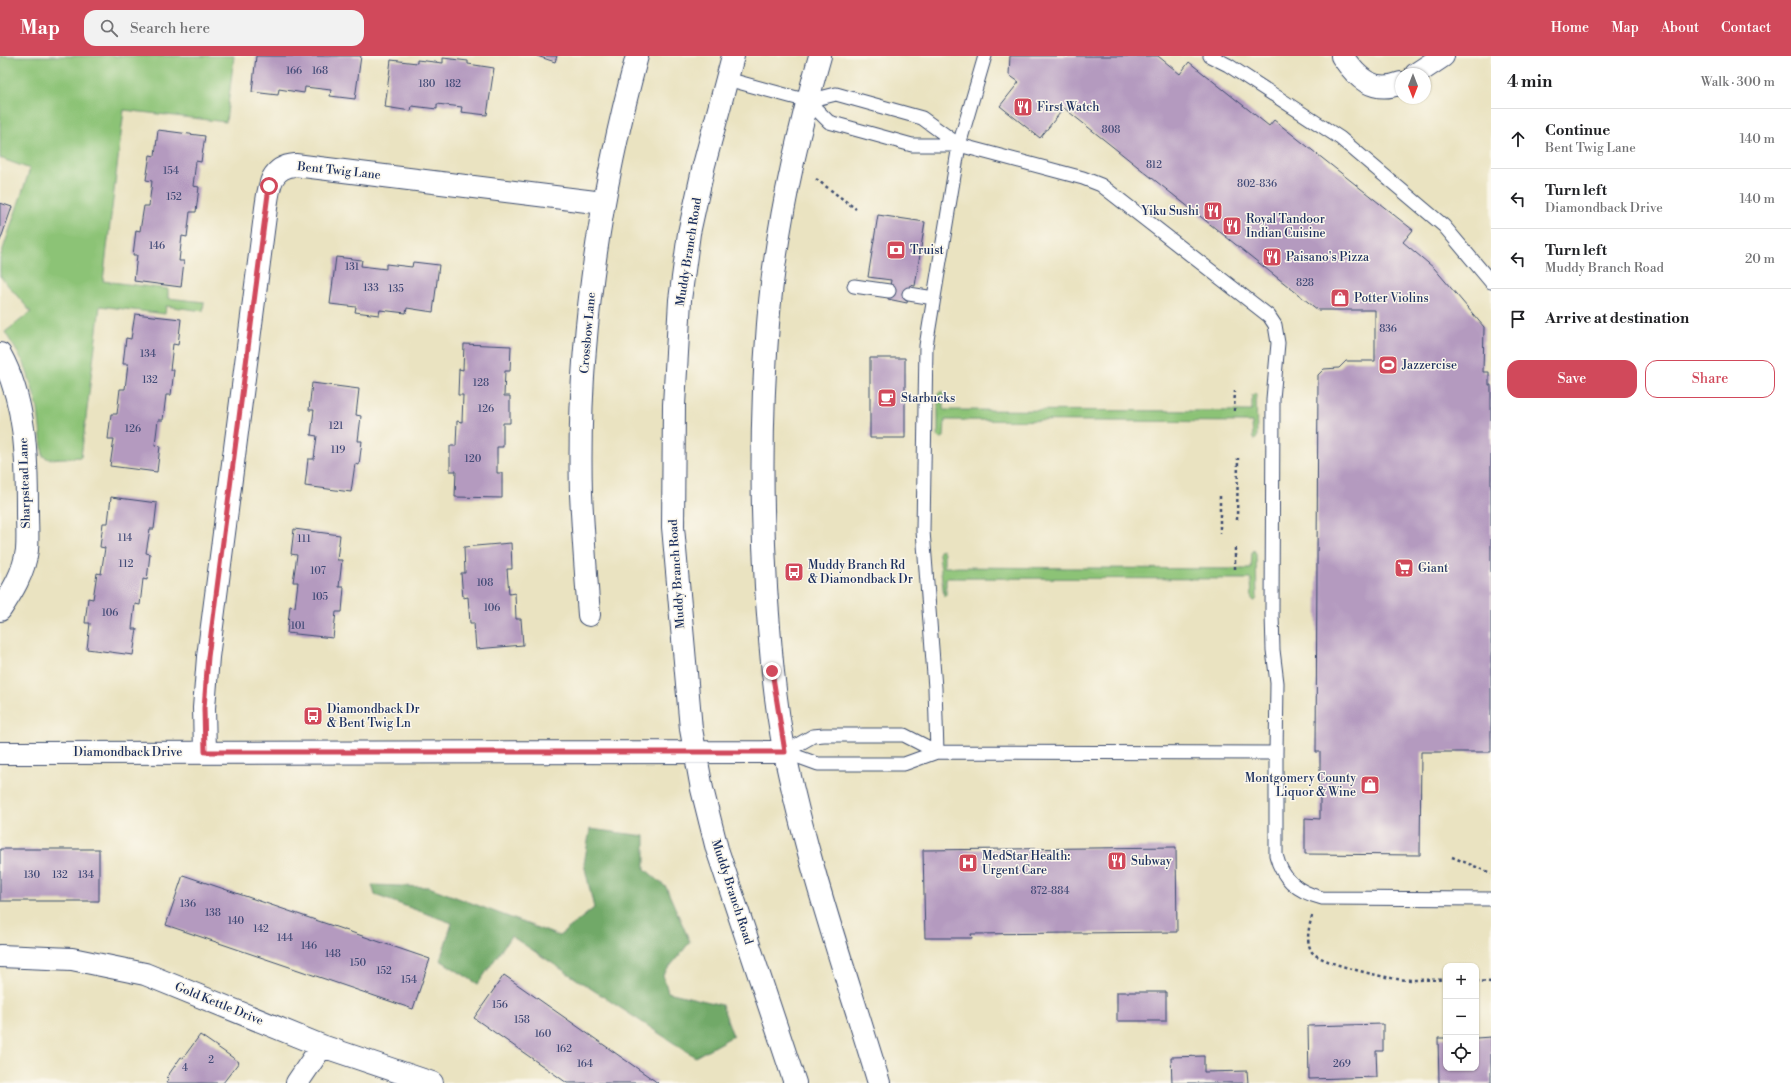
<!DOCTYPE html>
<meta charset="utf-8">
<style>
body{margin:0;font-family:"Libre Bodoni",serif;background:#f2f2f2;color:#202124}
.controls{position:absolute;right:12px;bottom:12px;display:grid;overflow:hidden;border-radius:8px;box-shadow:0 1px 3px #0004}
.controls button{width:36px;height:36px;display:grid;place-items:center;padding:0;border:0;border-bottom:1px solid #e0e0e0;background:#fff;color:#202124;font:20px sans-serif}
.compass{position:absolute;left:1395px;top:12px;width:36px;height:36px;border-radius:50%;background:#fff;box-shadow:0 1px 3px #0004;rotate:180deg}
.stop{position:absolute;width:12px;height:12px;margin:-9px;border:3px solid #d1495b;border-radius:50%;background:#fff}
.stop.end{background:#d1495b;border-color:#fff;box-shadow:0 1px 4px #0008}
.list{margin:0;padding:0;list-style:none}
h2{display:flex;justify-content:space-between;align-items:center;height:52px;margin:0;padding:0 16px;font-size:17px}
h2 small{font-size:13px;font-weight:400;color:#757577}
.list li{display:grid;grid-template-columns:26px 1fr auto;gap:12px;align-items:center;box-sizing:border-box;height:60px;padding:0 16px;border-top:1px solid #e0e0e0}
.list b{display:block;font-size:15px;white-space:nowrap}
.list p{margin:0;font-size:13px;white-space:nowrap;color:#757577}
.list em{font-size:13px;font-style:normal;color:#757577}
.actions{display:flex;gap:8px;padding:12px 16px}
.actions a{flex:1;padding:9px 0;border:1px solid #d1495b;border-radius:12px;text-align:center;font-size:14px;color:#d1495b}
.actions .main{background:#d1495b;color:#fff}
.icon{flex:none;width:22px;height:22px;fill:none;stroke:currentColor;stroke-width:2;stroke-linecap:round;stroke-linejoin:round}
.map{position:relative;flex:none;width:1491px;height:1027px;overflow:hidden}
header{display:flex;align-items:center;gap:24px;box-sizing:border-box;height:56px;padding:0 20px;background:#d1495b;color:#fff}
header strong{font-size:19px}
nav{display:flex;gap:22px;margin-inline-start:auto;font-size:14px}
.search{width:280px;height:36px;background:#f2f2f2;display:flex;align-items:center;gap:10px;box-sizing:border-box;padding:0 14px;border-radius:12px;color:#757577;font-size:15px}
main{display:flex}
aside{flex:1;background:#fff}
.map>svg:first-child{display:block}
.green{fill:#8cc376;stroke:#54796a}
.forest{fill:#71a967;stroke:#466c62}
.building{fill:#b49abf}
.lines{fill:none;stroke-linecap:round;stroke-linejoin:round}
.lane-casing{stroke:#3a4a6d;stroke-width:15}
.street-casing{stroke:#3a4a6d;stroke-width:24}
.secondary-casing{stroke:#3a4a6d;stroke-width:24}
.path{stroke:#3a4a6d;stroke-width:2.5;stroke-dasharray:3 3;stroke-linecap:butt}
.lane{stroke:#fff;stroke-width:13}
.street{stroke:#fff;stroke-width:22}
.secondary{stroke:#fff;stroke-width:22}
.route{stroke:#d1495b;stroke-width:5}
.labels{text-anchor:middle;dominant-baseline:central;stroke-width:3;stroke-linejoin:round;paint-order:stroke}
.number-label{font-size:10px;fill:#414a76}
.poi-label{font-size:12px;fill:#1b2f5e;stroke:#fbf7ec;text-anchor:start}
.street-label{font-size:12px;fill:#1b2f5e;stroke:#fbf7ec}
</style>
<header>
<strong>Map</strong>
<div class="search"><svg class="icon" aria-label="search" viewBox="0 0 24 24"><circle cx="10" cy="10" r="6"/><path d="M15 15l6 6"/></svg>Search here</div>
<nav><a>Home</a><a>Map</a><a>About</a><a>Contact</a></nav>
</header>
<main>
<div class="map">
<svg width="1491" height="1027" viewBox="0 0 1491 1027">
<rect width="100%" height="100%" fill="#fbf7ec"/>
<filter id="ink" filterUnits="userSpaceOnUse"><feTurbulence type="fractalNoise" baseFrequency=".025" numOctaves="2"/><feDisplacementMap in="SourceGraphic" scale="8" xChannelSelector="R" yChannelSelector="G"/><feConvolveMatrix kernelMatrix="1 2 1 2 8 2 1 2 1" color-interpolation-filters="sRGB"/></filter>
<filter id="wash" filterUnits="userSpaceOnUse"><feTurbulence type="fractalNoise" baseFrequency=".012" numOctaves="4" result="noise"/><feDisplacementMap in="SourceGraphic" scale="16" xChannelSelector="R" yChannelSelector="G"/><feGaussianBlur stdDeviation="0.9" result="paint"/><feColorMatrix in="noise" values="0 0 0 0 0 0 0 0 0 0 0 0 0 0 0 0 0 1.4 0 .05"/><feComposite in="paint" operator="in"/></filter>
<g filter="url(#wash)">
<rect width="100%" height="100%" fill="#eae3c1"/>
<path class="green" d="M0 0H234L226 66 124 54 103 225 168 233V242L204 246 203 255 166 250 165 258 100 250 81 401 49 403 43 400 38 353 32 331 24 307 5 276 31 256 0 220V202L30 113 0 102Z
M941 335 944 337V354L1252 355V339L1256 337 1257 382 1255 384 1253 383 1252 366 945 364 944 381 940 383 938 381V338Z
M942 493 944 497V511L1235 513H1251L1252 497 1254 494 1256 498 1257 542 1255 545 1252 544 1251 523 946 522V539L944 541 939 498V495Z"/>
<path class="forest" d="M590 773 645 780V813L666 831 690 886 663 919 668 936 722 949 733 980 695 1001 511 880 478 928 440 904 452 867 375 839 372 829 429 831 559 880 594 852 584 808Z"/>
<g id="blocks">
<path class="building" d="M256 0H361L355 43 330 40 331 34 305 31 304 37 279 33 278 39 252 36Z
M537 0H557L555 6Z
M1010 0H1158L1180 18 1189 6 1269 70 1274 64 1413 174 1403 186 1434 212 1484 271 1483 316H1489V329H1491V696H1421L1420 799 1305 798V762L1320 763V696H1316L1318 319 1324 313 1339 312 1346 305H1375V254H1318L1064 52 1040 82 1000 50 1019 26 1009 19Z
M443 2 468 5V8L494 12 487 59 461 56 462 51 437 48V53L412 50 411 55 385 51 391 4 417 7V4L443 7Z
M158 74 205 80 201 106 196 105 193 130 199 131 196 156H190L187 181 182 180 179 205H184L181 231 134 225 137 199H133L136 174 140 175 144 150H149L152 125 146 124 150 99 155 100Z
M0 147 12 151 0 185Z
M878 159 925 166 915 230 910 229 907 247 888 243 891 224 868 221Z
M336 201 362 204 361 210 386 213V208L412 211 413 206 439 209 433 256 407 252 406 257 380 254 379 259 355 256 356 251 330 248Z
M135 258 181 263 178 289 173 288 170 314H174L171 339H166L163 364H158L155 389 160 390 157 416 110 410 114 383H108L111 358H117L120 333H125L128 308H123L126 282 131 283Z
M464 288 511 290 510 315H505L504 340H510V367H503V391H497V417H502V442L455 441 456 415H450V390H456L457 365 462 366 463 339H458L459 313 463 314Z
M870 302H905V382H870Z
M312 327 359 333 356 359 361 360 358 385H362L359 409 355 408 351 436 305 430 308 403H314L317 380 311 379 314 354H309Z
M111 441 157 447 154 473H150L146 497 150 498 147 524 143 523 140 549 135 548 132 573H137L133 599 87 593 90 567H85L88 542 93 543 97 517 101 518 105 492 100 491 103 467H108Z
M294 473 340 479 337 504H342L339 531H344L342 556H336L333 582 287 577 290 550 295 551 298 526H293L297 499 291 498Z
M511 487 512 513H507L509 538 515 537 516 563H521L523 589 476 593 474 567H470L468 541 463 542 461 517H465L464 491Z
M1176 791 1177 876 971 878 972 882H925L923 794Z
M0 793H99V845H0Z
M183 819 430 903 413 953 166 869Z
M504 919 631 1008 658 1027H567L560 1022 474 962Z
M1117 936H1166V965H1117Z
M1383 968V995H1376L1377 1021 1309 1023 1308 970Z
M200 979 239 1006 223 1027H166L169 1023 167 1021 181 1001 183 1002Z
M1491 981V1027H1439L1438 982H1446V1012H1476V982Z
M1204 1000V1016L1247 1015 1248 1027H1172L1171 1001Z"/>
</g>
</g>
<g filter="url(#ink)">
<use href="#blocks" fill-opacity="0" stroke="#3a4a6d" stroke-width="1"/>
<g class="lines">
<defs>
<path id="lane" d="M1210 0 1228 9 1340 82 1444 170 1491 226
M727 23 808 45 836 38 922 62 959 89
M854 230 889 235
M909 238 934 242
M785 696 818 708H904L937 696 1276 697 1277 627 1273 594 1272 558 1273 343 1278 287 1275 269 1269 260 1101 129 1083 122 959 89H912L829 66 808 45
M785 696 813 680 824 679H904L937 696
M937 696 935 632 923 475 926 290 959 89 985 0
M1276 697V799C1282 823 1297 836 1322 842L1491 843"/>
<path id="street" d="M1342 0C1357 22 1373 38 1401 27
M1416 18 1443 0
M0 298C26 345 27 402 27 455 27 468 28 481 27 494 24 517 12 536 0 554
M589 559C586 519 583 478 581 438 577 292 599 141 637 0
M205 696 204 652 208 601 266 152C269 131 270 111 295 109L603 147
M0 900 72 903 145 918 322 990 432 1027
M297 1027 322 990"/>
<path id="secondary" d="M733 0 704 109 689 177 680 244 674 349 673 471 691 673 702 733 717 793 795 1027
M820 0C795 87 775 178 768 268 761 356 761 443 766 531 770 587 774 643 785 698 808 810 846 918 879 1027
M0 697 785 696"/>
</defs>
<use href="#lane" class="lane-casing"/>
<use href="#street" class="street-casing"/>
<use href="#secondary" class="secondary-casing"/>
<path class="path" d="M816 123 856 153
M1234 355 1235 335
M1220 440V478
M1237 464 1238 402
M1235 492V513
M1452 801 1491 817
M1312 860C1309 871 1305 885 1312 896 1320 907 1382 921 1397 923 1413 925 1430 923 1446 924
M1476 925 1491 926"/>
<use href="#lane" class="lane"/>
<use href="#street" class="street"/>
<use href="#secondary" class="secondary"/>
</g>
</g>
<g class="lines" filter="url(#ink)">
<path class="route" d="M269 130 208 601 204 652 205 696H785L772 615"/>
</g>
<defs>
<symbol id="restaurant-square" viewBox="-11 -11 22 22"><rect x="-9" y="-9" width="18" height="18" rx="4" fill="#d1495b" stroke="#fbf7ec"/><path d="M-5-6h1v4h1v-4h1v4h1v-4h1v5L-1.5 .5V6h-2V.5L-5-1ZM5-6V6H3V1.5H1.5Q1.5-4 5-6Z" fill="#fff"/></symbol>
<symbol id="bank-square" viewBox="-11 -11 22 22"><rect x="-9" y="-9" width="18" height="18" rx="4" fill="#d1495b" stroke="#fbf7ec"/><path d="M-6-4H6V4H-6ZM0-2.3a2.3 2.3 0 1 0 0 4.6a2.3 2.3 0 1 0 0-4.6Z" fill="#fff"/></symbol>
<symbol id="shop-square" viewBox="-11 -11 22 22"><rect x="-9" y="-9" width="18" height="18" rx="4" fill="#d1495b" stroke="#fbf7ec"/><path d="M-5-2.5h2.3a2.7 3.5 0 0 1 5.4 0H5L5.5 6h-11ZM-1.5-2.5h3a1.5 2.3 0 0 0-3 0Z" fill="#fff"/></symbol>
<symbol id="stadium-square" viewBox="-11 -11 22 22"><rect x="-9" y="-9" width="18" height="18" rx="4" fill="#d1495b" stroke="#fbf7ec"/><path d="M0-5a6.5 5 0 1 0 0 10a6.5 5 0 1 0 0-10ZM-3.5-1.8h7v3.6h-7Z" fill="#fff"/></symbol>
<symbol id="cafe-square" viewBox="-11 -11 22 22"><rect x="-9" y="-9" width="18" height="18" rx="4" fill="#d1495b" stroke="#fbf7ec"/><path d="M-5.5-4.5H6V0H3Q3 3.5 0 3.5H-2.5Q-5.5 3.5-5.5 0ZM3-3.2v2h1.7v-2ZM-6 4.5H4V6H-6Z" fill="#fff"/></symbol>
<symbol id="supermarket-square" viewBox="-11 -11 22 22"><rect x="-9" y="-9" width="18" height="18" rx="4" fill="#d1495b" stroke="#fbf7ec"/><path d="M-6-5.5h2.5l.6 2H6L4.5 2H-2.5L-4.4-4H-6ZM-1.5 3.2a1.3 1.3 0 1 0 .1 0ZM3 3.2a1.3 1.3 0 1 0 .1 0Z" fill="#fff"/></symbol>
<symbol id="bus-square" viewBox="-11 -11 22 22"><rect x="-9" y="-9" width="18" height="18" rx="4" fill="#d1495b" stroke="#fbf7ec"/><path d="M-5-6H5V4H4V6H2V4H-2V6H-4V4H-5ZM-3.5-4V0h7V-4ZM-3.5 1.2v1.5H-2V1.2ZM2 1.2v1.5H3.5V1.2Z" fill="#fff"/></symbol>
<symbol id="hospital-square" viewBox="-11 -11 22 22"><rect x="-9" y="-9" width="18" height="18" rx="4" fill="#d1495b" stroke="#fbf7ec"/><path d="M-5-5h3v3.5h4V-5h3V5h-3V1.5h-4V5h-3Z" fill="#fff"/></symbol>
</defs>
<g fill-rule="evenodd">
<use href="#restaurant-square" x="1012" y="40" width="22" height="22"/>
<use href="#restaurant-square" x="1202" y="144" width="22" height="22"/>
<use href="#restaurant-square" x="1221" y="159" width="22" height="22"/>
<use href="#bank-square" x="885" y="183" width="22" height="22"/>
<use href="#restaurant-square" x="1261" y="190" width="22" height="22"/>
<use href="#shop-square" x="1329" y="231" width="22" height="22"/>
<use href="#stadium-square" x="1377" y="298" width="22" height="22"/>
<use href="#cafe-square" x="876" y="331" width="22" height="22"/>
<use href="#supermarket-square" x="1393" y="501" width="22" height="22"/>
<use href="#bus-square" x="783" y="505" width="22" height="22"/>
<use href="#bus-square" x="302" y="649" width="22" height="22"/>
<use href="#shop-square" x="1359" y="718" width="22" height="22"/>
<use href="#restaurant-square" x="1106" y="794" width="22" height="22"/>
<use href="#hospital-square" x="957" y="796" width="22" height="22"/>
</g>
<g class="labels">
<g class="number-label">
<text x="294" y="15">166</text>
<text x="320" y="15">168</text>
<text x="427" y="28">180</text>
<text x="453" y="28">182</text>
<text x="1111" y="74">808</text>
<text x="1154" y="109">812</text>
<text x="171" y="115">154</text>
<text x="1257" y="128">802-836</text>
<text x="174" y="141">152</text>
<text x="157" y="190">146</text>
<text x="352" y="211">131</text>
<text x="1305" y="227">828</text>
<text x="371" y="232">133</text>
<text x="396" y="233">135</text>
<text x="1388" y="273">836</text>
<text x="148" y="298">134</text>
<text x="150" y="324">132</text>
<text x="481" y="327">128</text>
<text x="486" y="353">126</text>
<text x="336" y="370">121</text>
<text x="133" y="373">126</text>
<text x="338" y="394">119</text>
<text x="473" y="403">120</text>
<text x="125" y="482">114</text>
<text x="304" y="483">111</text>
<text x="126" y="508">112</text>
<text x="318" y="515">107</text>
<text x="485" y="527">108</text>
<text x="320" y="541">105</text>
<text x="492" y="552">106</text>
<text x="110" y="557">106</text>
<text x="298" y="570">101</text>
<text x="32" y="819">130</text>
<text x="60" y="819">132</text>
<text x="86" y="819">134</text>
<text x="1050" y="835">872-884</text>
<text x="188" y="848">136</text>
<text x="213" y="857">138</text>
<text x="236" y="865">140</text>
<text x="261" y="873">142</text>
<text x="285" y="882">144</text>
<text x="309" y="890">146</text>
<text x="333" y="898">148</text>
<text x="358" y="907">150</text>
<text x="384" y="915">152</text>
<text x="409" y="924">154</text>
<text x="500" y="949">156</text>
<text x="522" y="964">158</text>
<text x="543" y="978">160</text>
<text x="564" y="993">162</text>
<text x="211" y="1004">2</text>
<text x="585" y="1008">164</text>
<text x="1342" y="1008">269</text>
<text x="185" y="1012">4</text>
</g>
<g class="poi-label">
<text x="1037" y="51">First Watch</text>
<text x="1199" y="155" text-anchor="end">Yiku Sushi</text>
<text x="1246" y="163">Royal Tandoor<tspan x="1246" dy="14">Indian Cuisine</tspan></text>
<text x="910" y="194">Truist</text>
<text x="1286" y="201">Paisano's Pizza</text>
<text x="1354" y="242">Potter Violins</text>
<text x="1402" y="309">Jazzercise</text>
<text x="901" y="342">Starbucks</text>
<text x="808" y="509">Muddy Branch Rd<tspan x="808" dy="14">&amp; Diamondback Dr</tspan></text>
<text x="1418" y="512">Giant</text>
<text x="327" y="653">Diamondback Dr<tspan x="327" dy="14">&amp; Bent Twig Ln</tspan></text>
<text x="1356" y="722" text-anchor="end">Montgomery County<tspan x="1356" dy="14">Liquor &amp; Wine</tspan></text>
<text x="982" y="800">MedStar Health:<tspan x="982" dy="14">Urgent Care</tspan></text>
<text x="1131" y="805">Subway</text>
</g>
<g class="street-label">
<text transform="translate(339 115) rotate(6)">Bent Twig Lane</text>
<text transform="translate(689 196) rotate(-81)">Muddy Branch Road</text>
<text transform="translate(588 277) rotate(-85)">Crossbow Lane</text>
<text transform="translate(25 427) rotate(-92)">Sharpstead Lane</text>
<text transform="translate(677 518) rotate(-94)">Muddy Branch Road</text>
<text x="128" y="696">Diamondback Drive</text>
<text transform="translate(732 836) rotate(72)">Muddy Branch Road</text>
<text transform="translate(219 948) rotate(22)">Gold Kettle Drive</text>
</g>
</g>
</svg>
<div class="controls">
<button>+</button>
<button>−</button>
<button><svg class="icon" aria-label="locate" viewBox="0 0 24 24"><circle cx="12" cy="12" r="6"/><path d="M12 2v4M12 18v4M2 12h4M18 12h4"/></svg></button>
</div>
<svg class="compass" viewBox="-18 -18 36 36"><path d="M0-13l5 13h-10z" fill="#e53935"/><path d="M0 13l5-13h-10z" fill="#757577"/></svg>
<div class="stop" style="left:269px;top:130px"></div>
<div class="stop end" style="left:772px;top:615px"></div>
</div>
<aside>
<h2>4 min<small>Walk · 300 m</small></h2>
<ul class="list">
<li><svg class="icon" aria-label="ahead" viewBox="0 0 24 24"><path d="M12 20V5M6 11l6-6 6 6"/></svg><div><b>Continue</b><p>Bent Twig Lane</p></div><em>140 m</em></li>
<li><svg class="icon" aria-label="left" viewBox="0 0 24 24"><path d="M17 20v-9H6M10 6l-5 5 5 5"/></svg><div><b>Turn left</b><p>Diamondback Drive</p></div><em>140 m</em></li>
<li><svg class="icon" aria-label="left" viewBox="0 0 24 24"><path d="M17 20v-9H6M10 6l-5 5 5 5"/></svg><div><b>Turn left</b><p>Muddy Branch Road</p></div><em>20 m</em></li>
<li><svg class="icon" aria-label="arrive" viewBox="0 0 24 24"><path d="M6 21V4h12l-3 4 3 4H6"/></svg><div><b>Arrive at destination</b></div></li>
</ul>
<div class="actions"><a class="main">Save</a><a>Share</a></div>
</aside>
</main>
